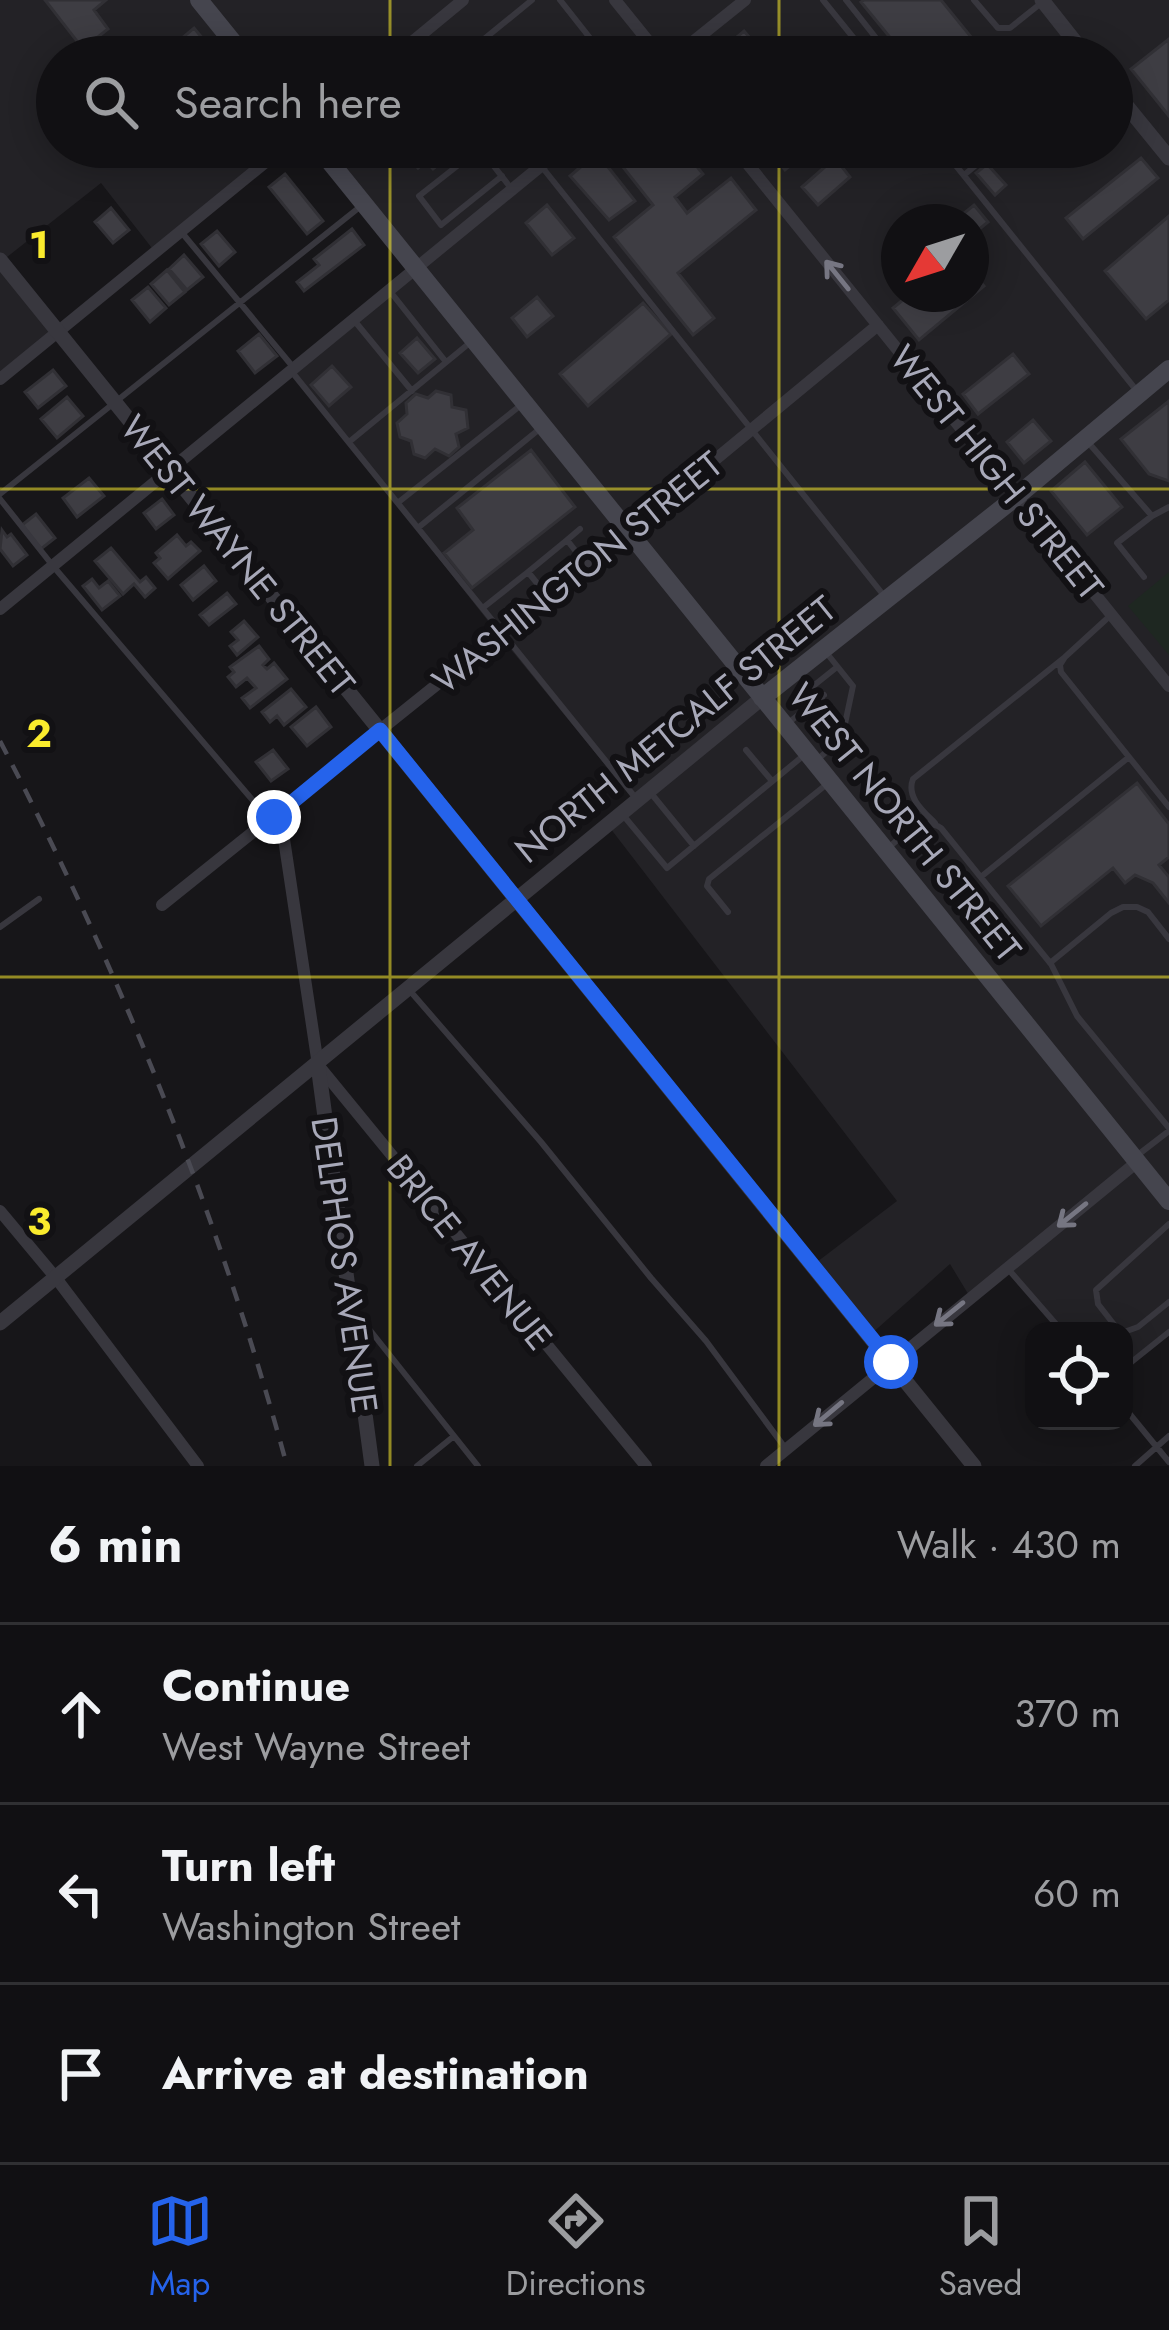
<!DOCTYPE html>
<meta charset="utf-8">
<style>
body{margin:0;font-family:Jost,sans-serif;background:#1a191c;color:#f1f3f6}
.controls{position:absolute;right:36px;bottom:36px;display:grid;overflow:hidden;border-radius:24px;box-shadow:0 6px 30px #0003}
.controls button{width:108px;height:108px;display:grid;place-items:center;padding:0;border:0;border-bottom:3px solid #303033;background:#111013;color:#f1f3f6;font:60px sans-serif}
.compass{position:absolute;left:881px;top:204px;width:108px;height:108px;border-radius:50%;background:#111013;box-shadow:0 6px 30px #0003;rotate:231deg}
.stop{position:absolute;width:36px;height:36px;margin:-27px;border:9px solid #2563eb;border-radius:50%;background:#fff}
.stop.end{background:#2563eb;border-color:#fff;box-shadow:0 3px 12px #0008}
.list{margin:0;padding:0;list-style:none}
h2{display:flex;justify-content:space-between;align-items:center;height:156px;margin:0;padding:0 48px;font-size:51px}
h2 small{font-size:39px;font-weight:400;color:#9c9da0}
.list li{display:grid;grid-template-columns:78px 1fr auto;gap:36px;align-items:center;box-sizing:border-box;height:180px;padding:0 48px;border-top:3px solid #303033}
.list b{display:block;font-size:45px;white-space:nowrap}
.list p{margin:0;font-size:39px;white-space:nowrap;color:#9c9da0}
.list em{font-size:39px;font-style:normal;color:#9c9da0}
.icon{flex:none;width:66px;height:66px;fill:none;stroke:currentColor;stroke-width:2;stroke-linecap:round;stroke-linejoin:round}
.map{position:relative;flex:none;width:1169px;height:1466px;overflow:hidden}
.search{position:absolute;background:#111013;box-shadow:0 6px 30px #0003;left:36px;right:36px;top:36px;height:132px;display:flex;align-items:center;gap:30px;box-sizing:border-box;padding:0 42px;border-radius:66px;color:#9c9da0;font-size:45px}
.sheet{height:696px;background:#111013}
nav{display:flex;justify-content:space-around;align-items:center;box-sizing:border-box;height:168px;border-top:3px solid #303033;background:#111013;font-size:33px;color:#9c9da0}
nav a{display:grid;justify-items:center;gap:6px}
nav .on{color:#2563eb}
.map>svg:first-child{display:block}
.built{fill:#232226;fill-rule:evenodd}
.green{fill:#1e2721}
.building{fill:#3e3d43;stroke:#313035;stroke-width:3}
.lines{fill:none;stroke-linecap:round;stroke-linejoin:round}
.service{stroke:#38373e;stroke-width:6}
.minor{stroke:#38373e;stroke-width:12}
.tertiary{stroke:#38373e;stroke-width:15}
.secondary{stroke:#45454e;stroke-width:18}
.rail{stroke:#4a4a53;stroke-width:4.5;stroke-dasharray:15 12;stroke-linecap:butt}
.oneway{stroke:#767682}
.route{stroke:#2563eb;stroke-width:15}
.grid{fill:none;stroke:#faeb2d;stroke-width:3;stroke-opacity:0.55}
.labels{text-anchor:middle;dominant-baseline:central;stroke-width:12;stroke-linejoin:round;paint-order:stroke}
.street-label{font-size:36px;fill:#a8a9b9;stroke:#121114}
.grid-label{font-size:39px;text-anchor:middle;font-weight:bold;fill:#faeb2d;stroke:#121114;stroke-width:12;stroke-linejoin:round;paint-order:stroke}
</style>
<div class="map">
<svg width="1169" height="1466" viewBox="0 0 1169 1466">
<rect width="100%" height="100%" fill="#171619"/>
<path class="built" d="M0 0H1169V1332L1124 1368V1331H1062L1007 1267 970 1297 950 1264 870 1335 813 1265 897 1201 607 824 634 800 499 635 290 369 415 267 318 147H1112V57H57V147H284L155 252 101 183 2 261 58 331 0 379ZM899 222H971V294H899Z"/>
<path class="green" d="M1169 572V655L1128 606Z"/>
<path class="building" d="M45 0H106L94 10 108 29 83 49Z
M864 0H941L976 43 959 57H906L861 2Z
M194 28 218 57H145L163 42 169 49Z
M744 31 757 46 744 57H713Z
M1169 39V116L1131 69Z
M356 147H460L433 169 426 161 418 168 404 151 397 150 381 163 375 155 367 161Z
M627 147H681L703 174 675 197 687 213 731 178 756 210 678 273 714 318 693 335 614 237 653 205 615 157Z
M766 147H813L785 170Z
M597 153 635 201 609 220 570 176Z
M835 158 850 177 818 205 802 187Z
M1141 158 1158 178 1083 239 1066 218Z
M987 164 1006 185 995 195 976 173Z
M285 174 323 221 307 234 269 187Z
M547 205 574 238 552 255 526 223Z
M974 205 988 222 971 236V222H953Z
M111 208 129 230 113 243 95 222Z
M1169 216V300L1146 319 1105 271Z
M352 229 364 245 304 291 297 282 319 265 314 259Z
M217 231 235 252 219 266 201 244Z
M184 255 203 277 187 290 169 269Z
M167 270 185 292 169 305 151 284Z
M971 270 984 286 919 340 893 308 910 294H971Z
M148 287 166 308 150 322 132 300Z
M537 297 553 316 527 337 512 318Z
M643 303 671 334 588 406 560 374Z
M259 334 277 356 255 373 238 351Z
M417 338 435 359 418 373 400 353Z
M1013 354 1029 374 978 414 963 394Z
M332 366 351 387 329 406 311 385Z
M53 370 66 386 38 408 25 392Z
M436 391 451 395 452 407 466 410 468 428 456 434 459 447 449 456 435 449 425 458 414 454 411 441 400 437 397 423 407 414 406 403 416 394 428 398Z
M67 397 83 416 57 438 41 419Z
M1169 401V481L1149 474 1121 439Z
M1033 420 1051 441 1024 463 1007 442Z
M531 450 575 507 472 588 444 553 473 530 457 508Z
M1085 462 1122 507 1087 535 1051 491Z
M89 478 104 496 77 517 63 498Z
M162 499 174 515 156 529 144 513Z
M36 514 55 538 41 549 22 525Z
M2 530 7 537 11 534 27 555 13 566 0 549Z
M177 535 186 546 191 542 200 551 168 579 154 563 160 558 156 553Z
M111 548 140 582 146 577 155 588 145 597 134 584 123 594 95 561Z
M204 566 216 581 193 600 181 585Z
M92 579 99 588 108 581 120 596 102 610 83 586Z
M227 593 236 604 209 625 200 615Z
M244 621 258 637 237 655 230 646 238 640 231 632Z
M259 646 269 659 263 665 267 669 274 663 287 679 250 708 242 698 256 688 247 678 236 687 228 677 234 672 230 667Z
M291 689 306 707 284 725 277 716 270 722 262 712Z
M316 707 331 727 307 746 291 727Z
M273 750 288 769 271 781 256 762Z
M1137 783 1169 824V857L1159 865 1169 877V903L1153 883 1135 875 1125 883 1113 868 1041 926 1008 886Z"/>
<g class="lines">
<path class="service" d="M560 0 605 57
M823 0 869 57
M846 0 891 57
M974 0 998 28H1010L1040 4
M462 57 532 0
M479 147 510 187
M941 147 1137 391
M480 148 419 196 441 225 502 176
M493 164 505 147
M542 167 885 597
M964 175 998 147
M183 234 293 367
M389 290 446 362
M353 319 412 391
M292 372 634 796
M1087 441 1152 516 1169 507
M349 442 472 341
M0 494 361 206
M0 499 53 566 261 810 271 815
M400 501 521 405
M419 527 542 427
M567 540 580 529
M1144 577 1117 543 1152 516
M545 593 528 572 567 540 585 563
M484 607 528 572
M1112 614 1065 657 1060 665 1061 672 1169 807
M800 674 844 726
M812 687 837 667
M804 712 832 747
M788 723 824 695
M746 750 772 781
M817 760 842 738 853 686 825 651
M650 792 694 846
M623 815 667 868 803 756
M935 823C923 811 906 797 913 779L1065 657
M888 848C904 835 920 815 941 828L1051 964 1077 1016 1169 1128
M982 876 1129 757
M728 912 707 886 709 879 827 784
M0 927 39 899
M1050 963 1111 913 1123 907H1137L1148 912 1169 939
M411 992 541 1142 651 1278 706 1341 786 1449
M1139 1154 1169 1131
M1009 1270 1062 1331
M356 1324 369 1329 478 1466
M1119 1331 1098 1304 1096 1290 1169 1224
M1124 1332 1138 1327 1169 1302
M1124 1368 1169 1332
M1124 1407 1169 1462
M417 1466 454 1436
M1135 1466 1169 1436"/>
<path class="minor" d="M615 0 661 57
M394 57 463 0
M674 57 745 0
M734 147 1169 686
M0 379 284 147
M0 609 564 147
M274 817 284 839 318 1065 646 1466
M162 905 642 520 878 325
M0 1211 56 1278 198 1466
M766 1466 1137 1162"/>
<path class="tertiary" d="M1042 0 1087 57
M1112 88 1169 158
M0 260 974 1466
M318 1065 372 1466
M0 1323 762 698"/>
<path class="secondary" d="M199 0 245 57
M318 147 1169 1201
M762 698 1016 497 1169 369"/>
<path class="rail" d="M0 741C120 971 219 1215 287 1466"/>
</g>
<defs><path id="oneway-shaft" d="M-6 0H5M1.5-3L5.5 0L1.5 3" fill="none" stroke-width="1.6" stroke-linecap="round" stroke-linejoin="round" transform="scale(3)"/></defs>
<g class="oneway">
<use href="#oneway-shaft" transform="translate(837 275) rotate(-129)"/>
<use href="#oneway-shaft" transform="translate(1072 1215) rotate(141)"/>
<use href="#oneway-shaft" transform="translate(949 1314) rotate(141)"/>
<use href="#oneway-shaft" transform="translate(828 1414) rotate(140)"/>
</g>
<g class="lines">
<path class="route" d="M274 817 380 730 891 1362"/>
</g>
<path class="grid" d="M390 0V57M779 0V57M390 147V1466M779 147V1466M0 489H1169M0 977H1169"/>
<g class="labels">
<g class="street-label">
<text transform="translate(997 472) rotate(51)">WEST HIGH STREET</text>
<text transform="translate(238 555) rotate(51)">WEST WAYNE STREET</text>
<text transform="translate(577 572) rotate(-39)">WASHINGTON STREET</text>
<text transform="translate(675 729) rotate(-39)">NORTH METCALF STREET</text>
<text transform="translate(905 822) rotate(51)">WEST NORTH STREET</text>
<text transform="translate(470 1252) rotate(51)">BRICE AVENUE</text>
<text transform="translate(345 1265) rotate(82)">DELPHOS AVENUE</text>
</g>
</g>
<g class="grid-label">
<text x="39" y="258">1</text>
<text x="39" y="747">2</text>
<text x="39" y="1235">3</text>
</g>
</svg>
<div class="controls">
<button><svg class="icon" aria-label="locate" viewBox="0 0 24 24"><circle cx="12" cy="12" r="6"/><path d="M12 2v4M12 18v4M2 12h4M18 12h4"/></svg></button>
</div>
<svg class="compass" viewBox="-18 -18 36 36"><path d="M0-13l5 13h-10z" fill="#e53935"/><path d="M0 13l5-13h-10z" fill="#9c9da0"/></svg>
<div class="stop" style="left:891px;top:1362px"></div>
<div class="stop end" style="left:274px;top:817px"></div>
<div class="search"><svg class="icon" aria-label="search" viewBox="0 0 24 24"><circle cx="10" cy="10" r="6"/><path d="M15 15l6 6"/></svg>Search here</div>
</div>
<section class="sheet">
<h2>6 min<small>Walk · 430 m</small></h2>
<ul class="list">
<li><svg class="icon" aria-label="ahead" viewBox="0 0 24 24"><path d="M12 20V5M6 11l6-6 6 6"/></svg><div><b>Continue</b><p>West Wayne Street</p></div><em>370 m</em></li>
<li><svg class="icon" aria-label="left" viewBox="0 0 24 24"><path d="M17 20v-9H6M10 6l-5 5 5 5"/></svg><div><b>Turn left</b><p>Washington Street</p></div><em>60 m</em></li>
<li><svg class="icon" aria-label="arrive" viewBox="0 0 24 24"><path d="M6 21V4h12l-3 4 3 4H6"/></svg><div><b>Arrive at destination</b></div></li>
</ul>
</section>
<nav>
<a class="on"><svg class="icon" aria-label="map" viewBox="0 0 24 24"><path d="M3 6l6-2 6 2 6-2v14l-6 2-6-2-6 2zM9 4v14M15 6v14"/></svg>Map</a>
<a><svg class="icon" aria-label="directions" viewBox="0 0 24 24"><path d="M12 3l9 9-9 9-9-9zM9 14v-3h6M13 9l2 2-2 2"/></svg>Directions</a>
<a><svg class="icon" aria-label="saved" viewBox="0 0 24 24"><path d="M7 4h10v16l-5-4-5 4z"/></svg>Saved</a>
</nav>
